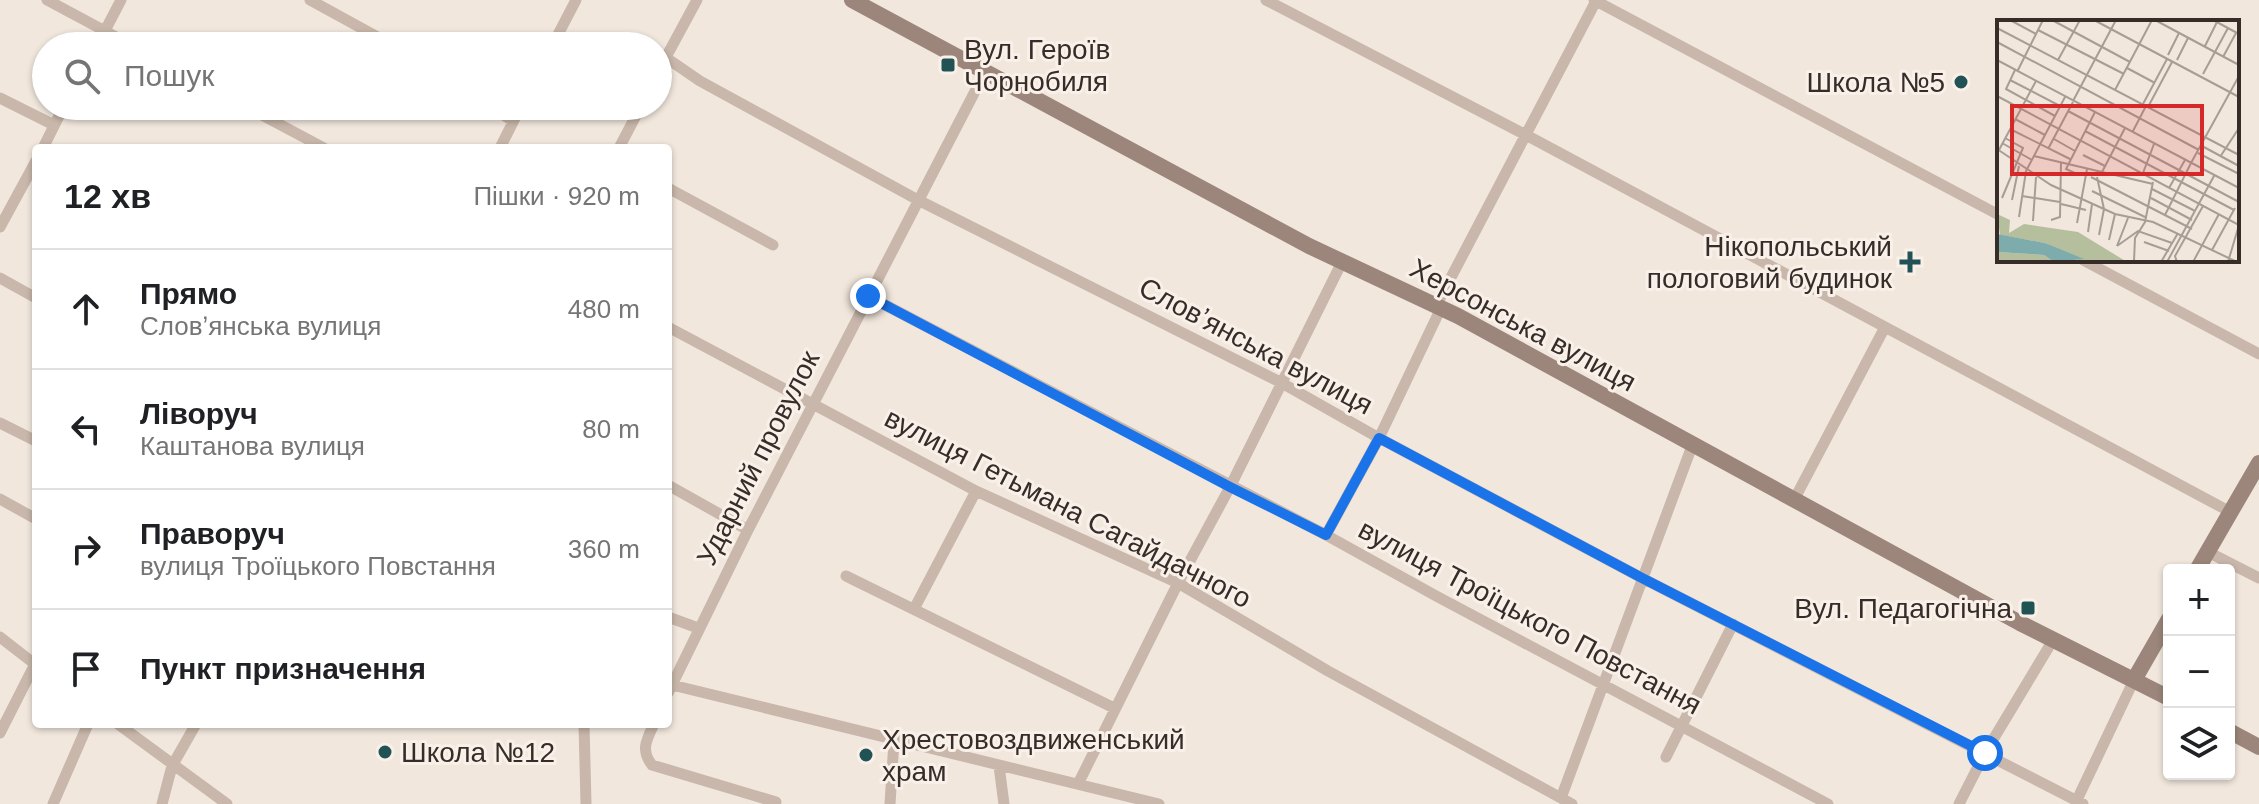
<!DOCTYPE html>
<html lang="uk">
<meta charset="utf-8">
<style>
body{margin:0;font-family:Arial,sans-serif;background:#f6f6f6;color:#202124}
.controls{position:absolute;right:24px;bottom:24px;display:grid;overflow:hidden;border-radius:8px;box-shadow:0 2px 6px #0004}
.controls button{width:72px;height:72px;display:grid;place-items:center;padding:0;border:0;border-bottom:2px solid #e0e0e0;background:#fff;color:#202124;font:40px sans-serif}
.stop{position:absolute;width:24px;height:24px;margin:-18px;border:6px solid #1a73e8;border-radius:50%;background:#fff}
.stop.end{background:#1a73e8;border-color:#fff;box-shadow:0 2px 8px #0008}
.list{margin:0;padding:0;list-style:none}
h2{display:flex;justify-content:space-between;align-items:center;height:104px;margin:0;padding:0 32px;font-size:34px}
h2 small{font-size:26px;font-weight:400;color:#757577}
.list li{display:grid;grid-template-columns:52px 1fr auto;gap:24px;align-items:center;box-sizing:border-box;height:120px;padding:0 32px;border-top:2px solid #e0e0e0}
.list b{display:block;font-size:30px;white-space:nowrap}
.list p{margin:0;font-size:26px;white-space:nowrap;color:#757577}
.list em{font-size:26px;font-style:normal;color:#757577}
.icon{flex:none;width:44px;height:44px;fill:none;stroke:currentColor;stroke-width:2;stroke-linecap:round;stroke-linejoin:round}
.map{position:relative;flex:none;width:2259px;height:804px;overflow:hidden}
.search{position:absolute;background:#fff;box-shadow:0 2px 6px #0004;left:32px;top:32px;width:640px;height:88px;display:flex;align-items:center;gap:20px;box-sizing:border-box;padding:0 28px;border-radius:44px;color:#757577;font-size:30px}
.panel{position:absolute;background:#fff;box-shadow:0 2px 6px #0004;left:32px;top:144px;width:640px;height:584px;border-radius:8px}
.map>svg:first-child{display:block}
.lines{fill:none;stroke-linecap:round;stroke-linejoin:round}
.minor{stroke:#c8b7aa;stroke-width:11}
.secondary{stroke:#9c867b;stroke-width:16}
.route{stroke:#1a73e8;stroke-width:10}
.poi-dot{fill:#215355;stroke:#f9f1e9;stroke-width:3}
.labels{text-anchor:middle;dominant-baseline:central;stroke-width:6;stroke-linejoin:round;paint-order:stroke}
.poi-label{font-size:28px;fill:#362d29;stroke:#f9f1e9;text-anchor:start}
.street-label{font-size:28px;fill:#362d29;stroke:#f9f1e9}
.inset-road{fill:none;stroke:#a69d95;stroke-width:2}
.view{fill:#d62828;fill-opacity:0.15;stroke:#d62828;stroke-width:4}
.inset-edge{fill:none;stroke:#362d29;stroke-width:4}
</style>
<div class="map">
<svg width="2259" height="804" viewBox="0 0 2259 804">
<rect width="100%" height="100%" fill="#f1e7dd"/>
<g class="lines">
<path class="minor" d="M47 0 133 46
M310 0 394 46
M1266 0 1526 135 2225 509 2229 515
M1594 0 1999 215
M97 46 121 0
M552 46 576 0
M665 57 700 81 918 200 1280 382 1379 438 1642 578 2083 804
M658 72 697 0
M0 98 54 125
M245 106 324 148
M489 106 513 121
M43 148 64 106
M500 148 521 106
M619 148 641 106
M668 188 773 245
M0 227 36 161
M2083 260 2259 354
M0 278 36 298
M868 296 1326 535 1438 597 1828 804
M1436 306 1596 1
M668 327 976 491 1178 583 1328 671 1572 804
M0 423 36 441
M668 485 748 530
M0 499 36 519
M1794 500 1885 327
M1326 535 1379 438 1441 308
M2208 552 2259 578
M846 576 1114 708
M914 609 976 491
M668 617 698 628
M0 637 36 665
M668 684 1159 804
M668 693 748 530 985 72
M118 724 227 804
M584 724 586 804
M654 724C647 739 640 750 652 765L776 802
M0 733 36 662
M1666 757 1733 624
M999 766 1004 804
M1078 784 1178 583 1230 487 1342 262
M1561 798 1692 446
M53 804 88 724
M162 804 172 766 196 724
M890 804 894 741
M1959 804 1985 753 2053 640
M2075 804 2134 680"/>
<path class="secondary" d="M852 0 1309 246 1458 316 2020 623 2169 698
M2197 570 2259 463
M2134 680 2169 619
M2229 731 2259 747"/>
</g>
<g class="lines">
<path class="route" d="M868 296 1230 487 1326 535 1379 438 1642 578 1985 753"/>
</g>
<g class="poi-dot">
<rect x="940" y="57" width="16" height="16" rx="4"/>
<circle cx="1961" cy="82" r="8"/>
<path d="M1906 250h8v8h8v8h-8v8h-8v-8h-8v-8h8z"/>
<rect x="2020" y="600" width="16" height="16" rx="4"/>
<circle cx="385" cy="752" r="8"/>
<circle cx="866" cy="755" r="8"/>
</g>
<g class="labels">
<g class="poi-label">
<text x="964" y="49">Вул. Героїв<tspan x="964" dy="32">Чорнобиля</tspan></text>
<text x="1945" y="82" text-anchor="end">Школа №5</text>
<text x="1892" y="246" text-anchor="end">Нікопольський<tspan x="1892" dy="32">пологовий будинок</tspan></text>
<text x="2012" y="608" text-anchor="end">Вул. Педагогічна</text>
<text x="882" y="739">Хрестовоздвиженський<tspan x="882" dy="32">храм</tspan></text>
<text x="401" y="752">Школа №12</text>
</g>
<g class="street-label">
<text transform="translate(1523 325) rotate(28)">Херсонська вулиця</text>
<text transform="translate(1256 346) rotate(28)">Словʼянська вулиця</text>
<text transform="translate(758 458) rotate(-63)">Ударний провулок</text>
<text transform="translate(1068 508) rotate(27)">вулиця Гетьмана Сагайдачного</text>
<text transform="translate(1530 617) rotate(28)">вулиця Троїцького Повстання</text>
</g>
</g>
<g transform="translate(1997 20)">
<rect width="242" height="242" fill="#f1e7dd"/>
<path d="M0 194 13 200 12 213 27 204 81 212 130 242H85L48 223 3 215ZM0 232 47 235 57 242H0Z" fill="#b5bf9e"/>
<path d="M0 214 48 223 87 239 57 242 47 235 0 232Z" fill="#7eacac"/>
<path class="inset-road" d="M13 0 39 14M55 0 133 42M97 0 242 77M158 0 242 45M216 0 242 14M0 8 242 135M41 10 127 54M0 22 202 130M208 26 220 2M171 35 182 13M226 37 239 13M0 40 242 168M61 40 83 0M180 40 191 18M130 48 158 63M18 50 9 69 58 96M21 50 46 0M206 54 231 8M13 60 63 86M118 70 155 0M0 76 242 205 231 242M76 81 119 0M146 84 170 39M151 87 175 42M71 91 242 182M18 99 48 115M13 109 73 139M88 111 237 190M136 111 149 86M57 119 78 131M5 123 35 140M205 126 242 146M0 129 54 165 118 194 156 202 240 242M51 129 76 82M2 130 39 61M201 133 242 154M86 135 108 146M37 136 156 164M223 137 242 108M194 143 242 56M105 152 128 108M146 153 157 124M80 154 69 149 98 92M94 157 195 209M100 157 107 189 102 215M172 168 188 140M155 169 198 191M95 171 148 197M25 176 63 182M5 178 26 128 8 118M154 178 195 200M15 180 22 146M64 184 89 190M168 195 194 143M22 197 29 151 68 77M54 200 63 197 64 142M36 201 39 157M80 203 90 149M91 212 95 184M112 220 118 194M147 222 172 231M120 226 141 211 175 223M120 226 131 198M215 230 238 188M137 241 138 218 148 202 156 162M164 242 181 213M170 242 217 156M180 242 178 236 206 186M196 242 222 194"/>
<path class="view" d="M15 86H205V154H15Z"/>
<rect width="242" height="242" class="inset-edge"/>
</g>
</svg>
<div class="controls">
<button>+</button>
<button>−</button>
<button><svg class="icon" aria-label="layers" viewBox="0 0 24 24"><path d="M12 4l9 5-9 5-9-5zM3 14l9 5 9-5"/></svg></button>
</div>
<div class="stop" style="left:1985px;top:753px"></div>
<div class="stop end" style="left:868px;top:296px"></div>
<div class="search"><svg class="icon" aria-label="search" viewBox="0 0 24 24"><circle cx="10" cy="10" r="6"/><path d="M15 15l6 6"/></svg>Пошук</div>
<section class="panel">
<h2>12 хв<small>Пішки · 920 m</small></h2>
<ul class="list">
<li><svg class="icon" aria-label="ahead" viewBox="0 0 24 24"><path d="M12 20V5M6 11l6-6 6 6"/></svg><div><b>Прямо</b><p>Словʼянська вулиця</p></div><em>480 m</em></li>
<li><svg class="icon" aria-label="left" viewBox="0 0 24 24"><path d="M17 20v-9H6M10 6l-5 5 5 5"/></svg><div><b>Ліворуч</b><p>Каштанова вулиця</p></div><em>80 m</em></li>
<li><svg class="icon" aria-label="right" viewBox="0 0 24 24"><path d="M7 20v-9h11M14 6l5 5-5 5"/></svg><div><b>Праворуч</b><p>вулиця Троїцького Повстання</p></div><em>360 m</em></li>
<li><svg class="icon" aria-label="arrive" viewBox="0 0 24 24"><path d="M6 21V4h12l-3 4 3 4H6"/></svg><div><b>Пункт призначення</b></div></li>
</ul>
</section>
</div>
